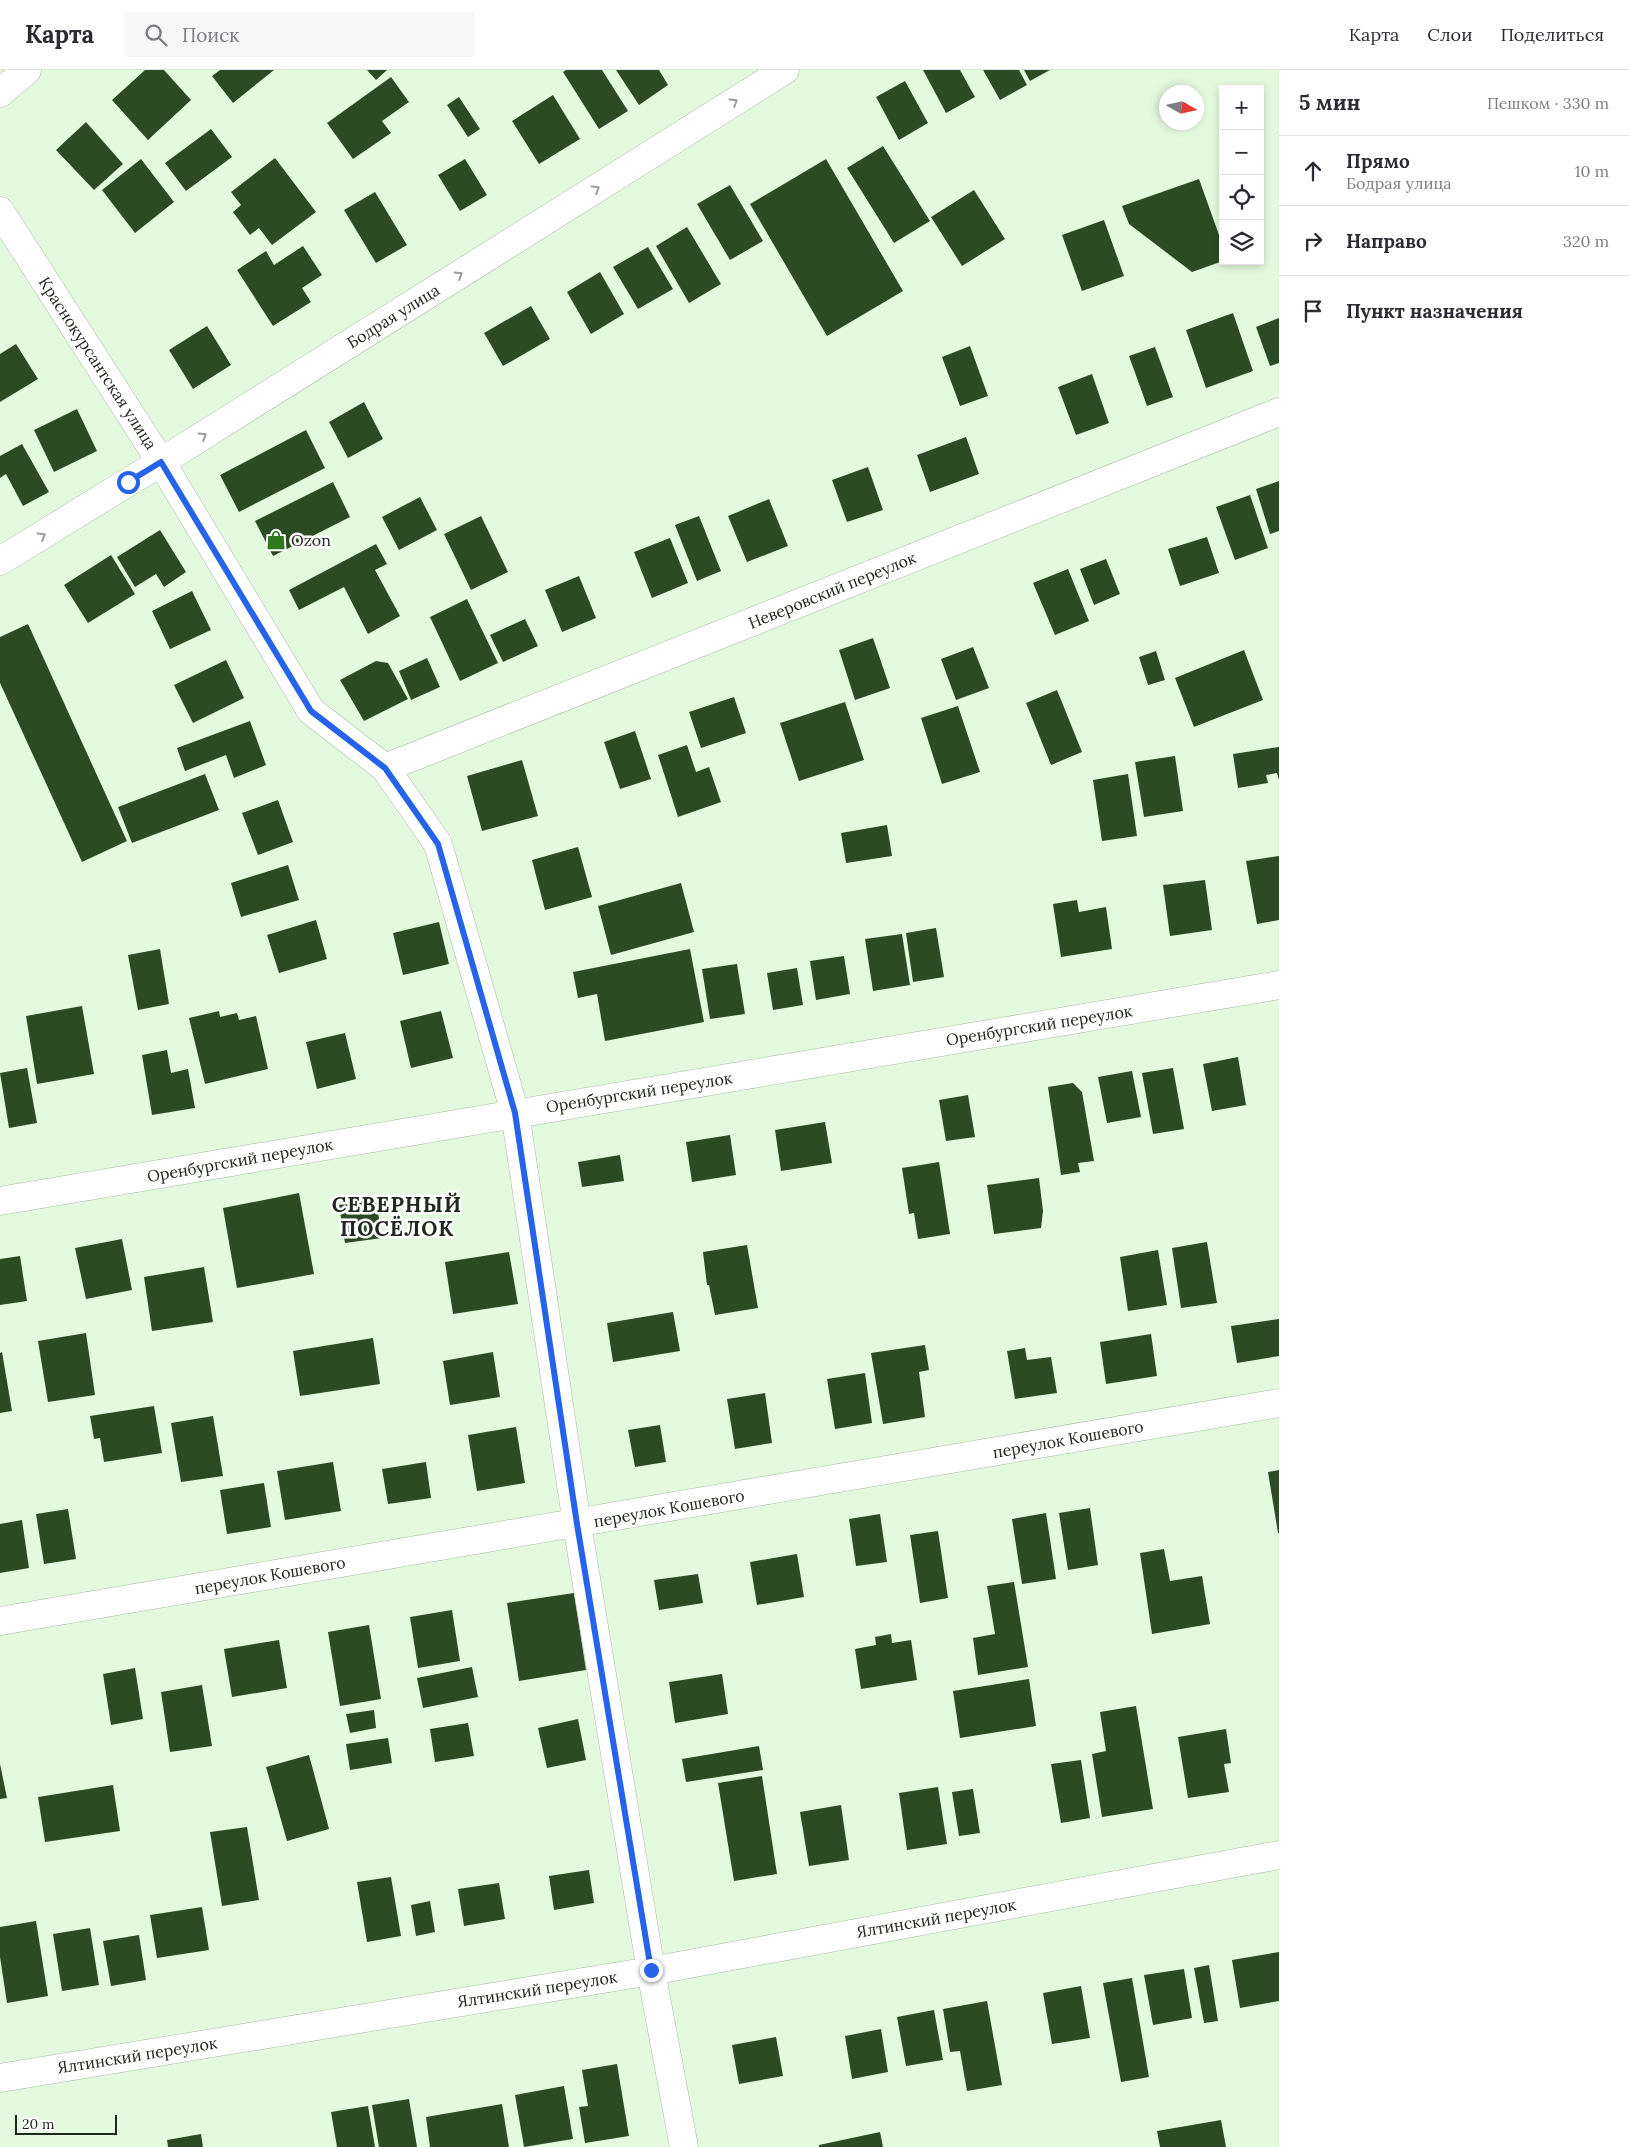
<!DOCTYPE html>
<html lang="ru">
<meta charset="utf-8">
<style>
body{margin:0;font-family:Lora,serif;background:#f7f7f7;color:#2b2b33}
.controls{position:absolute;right:15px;top:15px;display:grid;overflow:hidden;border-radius:0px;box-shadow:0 2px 8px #0003}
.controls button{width:45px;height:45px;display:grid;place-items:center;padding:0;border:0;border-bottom:1px solid #e1e1e2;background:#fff;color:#2b2b33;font:25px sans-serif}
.compass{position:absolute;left:1159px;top:15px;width:45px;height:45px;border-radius:50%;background:#fff;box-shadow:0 2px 8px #0003;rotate:99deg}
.scale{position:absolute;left:15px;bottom:12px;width:102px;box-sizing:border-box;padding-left:5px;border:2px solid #20281e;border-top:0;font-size:14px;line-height:18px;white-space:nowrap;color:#20281e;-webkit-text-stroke:4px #fff;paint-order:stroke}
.stop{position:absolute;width:15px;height:15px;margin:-11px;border:4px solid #2563eb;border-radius:50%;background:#fff}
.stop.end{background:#2563eb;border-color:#fff;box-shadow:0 1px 5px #0008}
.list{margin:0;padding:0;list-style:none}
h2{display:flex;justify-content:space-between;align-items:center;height:65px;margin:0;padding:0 20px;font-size:21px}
h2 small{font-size:16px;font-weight:400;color:#7c7c81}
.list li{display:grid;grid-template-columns:32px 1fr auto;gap:15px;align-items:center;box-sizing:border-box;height:70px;padding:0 20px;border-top:1px solid #e1e1e2}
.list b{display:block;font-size:19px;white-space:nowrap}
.list p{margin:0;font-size:16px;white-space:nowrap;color:#7c7c81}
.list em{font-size:16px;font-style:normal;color:#7c7c81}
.icon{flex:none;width:28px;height:28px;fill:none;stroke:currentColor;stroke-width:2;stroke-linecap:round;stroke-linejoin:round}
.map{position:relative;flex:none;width:1279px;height:2077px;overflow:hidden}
header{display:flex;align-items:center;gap:30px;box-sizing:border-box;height:70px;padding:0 25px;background:#fff;border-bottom:1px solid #e1e1e2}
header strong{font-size:24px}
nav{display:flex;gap:28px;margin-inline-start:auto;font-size:18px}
.search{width:350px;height:45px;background:#f7f7f7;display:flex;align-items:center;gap:12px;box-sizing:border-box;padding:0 18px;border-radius:0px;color:#7c7c81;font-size:19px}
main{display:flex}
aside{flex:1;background:#fff}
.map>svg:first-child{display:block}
.building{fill:#2c4b25}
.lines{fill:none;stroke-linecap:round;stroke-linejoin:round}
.minor-casing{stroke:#a7bca2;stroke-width:29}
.tertiary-casing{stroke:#a7bca2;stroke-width:29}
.minor{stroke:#fff;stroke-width:28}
.tertiary{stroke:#fff;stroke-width:28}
.oneway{stroke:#9b9e9a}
.route{stroke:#2563eb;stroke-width:6}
.labels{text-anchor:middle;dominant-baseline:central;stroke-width:5;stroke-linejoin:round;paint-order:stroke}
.street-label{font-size:16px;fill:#20281e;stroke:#fff}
.poi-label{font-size:16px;fill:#20281e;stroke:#fff;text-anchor:start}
.district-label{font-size:21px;font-weight:bold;letter-spacing:1px;fill:#20281e;stroke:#fff}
</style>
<header>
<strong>Карта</strong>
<div class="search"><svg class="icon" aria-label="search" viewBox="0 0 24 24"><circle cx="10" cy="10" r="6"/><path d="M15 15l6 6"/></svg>Поиск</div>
<nav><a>Карта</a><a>Слои</a><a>Поделиться</a></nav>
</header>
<main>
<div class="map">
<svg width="1279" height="2077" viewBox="0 0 1279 2077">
<rect width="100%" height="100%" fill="#e4fadf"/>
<path class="building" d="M145 0H164L191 30 148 70 112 30Z
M220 0H274L233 33 212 6Z
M367 0H387L376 10Z
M566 0H602L628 41 599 59 563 2Z
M616 0H659L668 15 639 35Z
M923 0H960L975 27 946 43Z
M983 0H1019L1027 15 1000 30Z
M1024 0H1050L1030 11Z
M391 7 409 32 382 51 391 63 353 89 327 53Z
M905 11 928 53 899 70 876 27Z
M553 25 580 69 539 94 512 51Z
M459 27 480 59 468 67 447 35Z
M86 52 123 94 94 120 56 80Z
M211 59 232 87 186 121 165 93Z
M883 76 930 151 894 173 847 98Z
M275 88 316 142 272 175 259 158 250 165 233 142 241 135 231 122Z
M141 89 174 132 135 163 102 120Z
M465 89 487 125 460 141 438 105Z
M826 89 903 221 827 266 750 134Z
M1199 109 1223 176V191L1192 202 1129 154 1122 136Z
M730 115 763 171 730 190 697 134Z
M974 120 1005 169 962 196 931 147Z
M375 122 407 175 376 193 344 140Z
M1104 150 1124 206 1082 221 1062 165Z
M687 157 721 214 689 233 656 176Z
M303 176 322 205 302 218 311 232 273 256 237 200 266 181 274 195Z
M648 177 673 219 638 239 613 197Z
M600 202 624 244 591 264 567 222Z
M531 236 550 269 503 296 484 263Z
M1233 243 1253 301 1206 318 1186 260Z
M1279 248V293L1270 296 1256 257Z
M207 256 231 295 193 319 169 280Z
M16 274 38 309 0 332V284Z
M970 276 988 326 960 336 942 287Z
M1155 277 1173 327 1147 336 1129 286Z
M1092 304 1109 353 1076 365 1058 317Z
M364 332 383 369 348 388 329 352Z
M77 339 97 381 54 402 34 360Z
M306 360 325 398 239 442 220 405Z
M966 367 979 404 930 422 917 385Z
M22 374 49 422 23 436 6 404 0 408V386Z
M868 397 883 440 847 452 832 410Z
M1279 411V461L1270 464 1256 419Z
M333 412 350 447 273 486 255 451Z
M1250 425 1268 478 1235 490 1216 437Z
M420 427 437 460 399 480 382 447Z
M769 429 788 476 747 492 728 446Z
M481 446 508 502 471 520 444 464Z
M699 446 721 501 697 511 675 455Z
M160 460 186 502 164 517 156 504 135 517 117 487Z
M1207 467 1219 503 1180 516 1168 479Z
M670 468 688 513 652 528 634 482Z
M376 474 387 494 375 500 400 546 368 564 344 517 299 540 289 520Z
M111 485 135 524 88 553 64 515Z
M1106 489 1120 524 1094 535 1080 499Z
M1068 499 1089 551 1055 565 1033 513Z
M579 506 596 548 562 562 545 520Z
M192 521 211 560 170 579 152 541Z
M467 529 498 593 460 611 430 547Z
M525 549 538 576 503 592 490 565Z
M28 554 127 771 82 792 0 613V567Z
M873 568 890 618 855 630 839 580Z
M973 577 989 618 956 630 941 589Z
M1244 580 1263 630 1194 657 1175 608Z
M1156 581 1165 610 1148 615 1139 587Z
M427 588 440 617 411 630 399 601Z
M226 590 244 628 193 653 174 615Z
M376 591 388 593 408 629 364 651 340 610Z
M1057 620 1082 682 1051 695 1026 633Z
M734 627 746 663 701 678 689 642Z
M845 632 864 690 799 711 780 653Z
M958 636 980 702 942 714 921 648Z
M250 651 266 695 234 708 226 685 185 701 177 678Z
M635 661 651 709 620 719 604 672Z
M687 675 696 702 709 697 721 732 678 747 658 685Z
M1279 677V710L1277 703 1266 705 1268 713 1238 718 1233 684Z
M1175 686 1183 741 1144 747 1135 692Z
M522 690 538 746 482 761 467 706Z
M205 704 219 740 132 773 118 737Z
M1128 704 1137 766 1102 771 1093 710Z
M278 730 293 772 258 785 242 743Z
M887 755 892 786 846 793 841 763Z
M578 777 592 827 545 840 532 790Z
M1279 786V850L1257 854 1246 791Z
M288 795 299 830 241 847 231 813Z
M1205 810 1212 860 1170 866 1163 815Z
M681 813 694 862 611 885 598 836Z
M1077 830 1079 842 1106 837 1112 879 1061 887 1053 834Z
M316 850 327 889 279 903 267 865Z
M439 852 449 894 403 905 393 863Z
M936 858 944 907 913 912 906 863Z
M902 864 910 915 873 921 865 869Z
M160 879 169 934 138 940 128 885Z
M690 879 704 952 605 971 597 924 578 928 573 902Z
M844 886 850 924 816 930 810 891Z
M737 894 745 944 710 949 702 899Z
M797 898 803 935 773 940 767 903Z
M82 936 94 1004 37 1014 26 946Z
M219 941 220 947 237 943 239 950 256 946 268 999 205 1014 189 948Z
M441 941 453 988 411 998 400 951Z
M345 963 356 1009 317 1019 306 972Z
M167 980 171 1003 188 999 195 1038 152 1045 142 985Z
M1238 987 1246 1035 1212 1041 1203 994Z
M27 998 37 1053 9 1058 0 1003Z
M1173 998 1184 1059 1153 1064 1142 1003Z
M1132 1001 1141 1047 1107 1053 1098 1007Z
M1073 1013 1082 1022 1094 1091 1078 1093 1080 1102 1061 1105 1048 1017Z
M968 1025 975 1067 946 1071 939 1030Z
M825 1052 832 1093 781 1101 775 1060Z
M730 1065 736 1105 692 1112 686 1072Z
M620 1085 624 1111 582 1117 578 1092Z
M939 1092 950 1164 918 1169 914 1143 909 1144 902 1098Z
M1039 1108 1043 1141 1041 1158 994 1164 987 1115Z
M299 1123 314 1204 237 1218 223 1138Z
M376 1129 382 1168 345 1173 339 1135Z
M122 1169 132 1220 86 1229 75 1178Z
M1207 1172 1217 1233 1181 1238 1172 1178Z
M747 1175 758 1238 715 1245 709 1215H707L703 1182Z
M1158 1180 1167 1235 1128 1241 1120 1187Z
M509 1182 518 1234 453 1244 445 1192Z
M20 1186 27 1231 0 1235V1189Z
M204 1197 213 1252 152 1261 144 1207Z
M673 1242 680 1281 613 1292 607 1253Z
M1279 1249V1286L1237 1293 1231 1256Z
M86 1263 95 1325 48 1332 38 1271Z
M1151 1264 1157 1306 1106 1314 1100 1272Z
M373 1268 380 1314 300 1326 293 1281Z
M925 1275 929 1300 919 1302 925 1347 883 1354 871 1283Z
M1025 1278 1027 1290 1051 1287 1057 1323 1015 1329 1007 1281Z
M2 1282 12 1341 0 1343V1283Z
M493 1282 500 1327 450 1335 443 1291Z
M865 1303 872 1353 835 1359 827 1309Z
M765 1323 772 1373 735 1379 727 1329Z
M154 1336 162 1383 104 1392 100 1368 94 1369 90 1346Z
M213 1346 223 1406 181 1412 171 1353Z
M660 1355 666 1392 635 1397 628 1360Z
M516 1357 525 1413 477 1421 468 1365Z
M333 1392 341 1441 285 1450 277 1401Z
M426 1392 431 1428 388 1434 382 1399Z
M1279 1400V1463H1278L1268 1402Z
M264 1413 271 1457 227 1464 220 1420Z
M1090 1438 1098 1495 1068 1500 1059 1443Z
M68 1439 76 1489 44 1494 36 1444Z
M1046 1443 1056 1509 1022 1514 1012 1449Z
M880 1444 887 1492 856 1496 849 1449Z
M22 1450 29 1498 0 1503V1454Z
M938 1461 948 1528 920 1533 910 1465Z
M1164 1479 1170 1511 1202 1506 1210 1554 1152 1564 1140 1483Z
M797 1484 804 1527 757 1535 750 1492Z
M698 1504 703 1533 659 1540 654 1510Z
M1014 1512 1028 1597 978 1605 973 1568 995 1564 987 1516Z
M574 1523 586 1600 519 1611 507 1533Z
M452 1540 460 1591 418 1598 410 1547Z
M369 1555 381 1629 340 1636 328 1562Z
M891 1564 892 1573 911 1570 917 1610 861 1619 855 1579 876 1575 875 1567Z
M279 1570 287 1618 232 1627 224 1579Z
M472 1597 478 1627 423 1638 417 1608Z
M135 1598 143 1649 111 1655 103 1604Z
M722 1604 728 1644 675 1653 669 1612Z
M1029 1609 1036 1656 960 1668 953 1621Z
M202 1615 212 1676 170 1682 161 1622Z
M1136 1636 1153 1739 1102 1747 1092 1684 1106 1681 1100 1642Z
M374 1640 376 1658 350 1663 346 1644Z
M578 1649 586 1690 547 1698 538 1658Z
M468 1653 474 1686 435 1692 430 1659Z
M1226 1659 1231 1693 1224 1694 1229 1722 1188 1728 1178 1667Z
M388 1668 392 1693 350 1700 346 1674Z
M759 1676 763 1700 686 1712 682 1689Z
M309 1685 329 1759 287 1771 266 1697Z
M1081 1690 1090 1748 1061 1753 1051 1694Z
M0 1694 7 1728 0 1729Z
M762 1706 777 1804 734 1811 718 1713Z
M113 1715 120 1761 45 1772 38 1727Z
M938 1717 947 1774 907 1780 899 1723Z
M973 1719 980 1763 959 1766 952 1722Z
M841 1735 849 1790 809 1796 800 1742Z
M247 1757 259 1830 222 1836 210 1762Z
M589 1800 594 1833 554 1840 549 1806Z
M391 1807 401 1866 367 1872 357 1812Z
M499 1813 505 1849 464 1856 458 1819Z
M430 1831 435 1862 416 1866 411 1835Z
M202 1837 209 1880 157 1888 150 1845Z
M36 1851 48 1926 7 1933 0 1887V1857Z
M90 1858 99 1915 62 1921 53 1864Z
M139 1865 146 1910 111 1916 103 1871Z
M1279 1882V1931L1240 1938 1232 1890Z
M1209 1895 1218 1951 1204 1953 1194 1898Z
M1184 1899 1192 1948 1153 1955 1144 1905Z
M1132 1908 1149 2007 1121 2012 1103 1913Z
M1081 1916 1090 1968 1052 1974 1043 1923Z
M987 1931 1002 2015 967 2021 960 1981 950 1982 943 1939Z
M934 1940 943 1990 906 1996 897 1947Z
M881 1959 888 2002 852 2009 845 1966Z
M776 1967 783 2006 739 2014 732 1975Z
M617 1994 629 2066 585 2073 579 2037 588 2036 582 2000Z
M564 2016 573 2069 524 2077 515 2025Z
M409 2029 417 2077H379L372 2035Z
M502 2034 509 2077H430L426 2047Z
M368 2036 375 2077H337L331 2042Z
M1221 2050 1226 2077H1160L1157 2061Z
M880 2062 883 2077H819V2075Z
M201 2064 203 2077H168L167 2070Z"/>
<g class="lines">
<defs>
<path id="minor" d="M0 23 27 0
M0 141 161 392 311 641 385 698 438 774 515 1043 577 1454 651 1901 684 2077
M385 698 1279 342
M0 1131 1279 915
M0 1551 1279 1333
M0 2008 651 1901 1279 1785"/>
<path id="tertiary" d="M0 491 161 392 785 0"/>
</defs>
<use href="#minor" class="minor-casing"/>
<use href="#tertiary" class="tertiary-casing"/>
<use href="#minor" class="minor"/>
<use href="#tertiary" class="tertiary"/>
</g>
<defs><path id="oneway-chevron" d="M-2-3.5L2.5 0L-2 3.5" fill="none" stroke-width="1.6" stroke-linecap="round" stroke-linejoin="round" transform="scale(1.25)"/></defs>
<g class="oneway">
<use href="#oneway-chevron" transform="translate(734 32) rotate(-32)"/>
<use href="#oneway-chevron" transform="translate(596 119) rotate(-32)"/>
<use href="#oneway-chevron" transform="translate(459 205) rotate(-32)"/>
<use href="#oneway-chevron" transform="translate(203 366) rotate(-32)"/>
<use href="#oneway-chevron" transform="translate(42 466) rotate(-32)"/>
</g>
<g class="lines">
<path class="route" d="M128 412 161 392 311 641 385 698 438 774 515 1043 577 1454 651 1900"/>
</g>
<defs>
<symbol id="shop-bare" viewBox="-9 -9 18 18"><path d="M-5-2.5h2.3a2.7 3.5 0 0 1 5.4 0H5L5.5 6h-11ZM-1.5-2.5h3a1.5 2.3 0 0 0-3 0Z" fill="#30791e" stroke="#fff" stroke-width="2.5" paint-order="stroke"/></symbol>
</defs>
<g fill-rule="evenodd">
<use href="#shop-bare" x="262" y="456" width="28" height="28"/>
</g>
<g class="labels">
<g class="street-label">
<text transform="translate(393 246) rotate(-32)">Бодрая улица</text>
<text transform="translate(98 293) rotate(57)">Краснокурсантская улица</text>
<text transform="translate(832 520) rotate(-22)">Неверовский переулок</text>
<text transform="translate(1039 955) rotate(-9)">Оренбургский переулок</text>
<text transform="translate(639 1022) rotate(-9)">Оренбургский переулок</text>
<text transform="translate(240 1090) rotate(-10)">Оренбургский переулок</text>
<text transform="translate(1068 1369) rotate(-10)">переулок Кошевого</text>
<text transform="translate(669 1438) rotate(-10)">переулок Кошевого</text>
<text transform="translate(270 1505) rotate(-10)">переулок Кошевого</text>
<text transform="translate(936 1848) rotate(-10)">Ялтинский переулок</text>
<text transform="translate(537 1919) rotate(-9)">Ялтинский переулок</text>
<text transform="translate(137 1985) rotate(-9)">Ялтинский переулок</text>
</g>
<g class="poi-label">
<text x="291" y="470">Ozon</text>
</g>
<g class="district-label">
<text x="397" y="1134">СЕВЕРНЫЙ<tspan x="397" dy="24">ПОСЁЛОК</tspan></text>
</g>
</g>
</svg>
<div class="controls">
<button>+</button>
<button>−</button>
<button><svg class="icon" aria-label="locate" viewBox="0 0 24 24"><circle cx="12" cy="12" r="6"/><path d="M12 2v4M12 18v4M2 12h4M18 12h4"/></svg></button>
<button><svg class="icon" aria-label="layers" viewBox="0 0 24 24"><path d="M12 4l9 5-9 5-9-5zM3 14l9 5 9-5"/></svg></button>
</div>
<svg class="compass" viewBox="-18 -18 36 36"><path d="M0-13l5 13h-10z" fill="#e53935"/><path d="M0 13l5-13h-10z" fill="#7c7c81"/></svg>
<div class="scale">20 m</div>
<div class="stop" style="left:128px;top:412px"></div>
<div class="stop end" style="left:651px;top:1900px"></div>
</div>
<aside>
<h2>5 мин<small>Пешком · 330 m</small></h2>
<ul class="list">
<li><svg class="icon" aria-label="ahead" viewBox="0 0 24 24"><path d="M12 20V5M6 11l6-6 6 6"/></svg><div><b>Прямо</b><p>Бодрая улица</p></div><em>10 m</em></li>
<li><svg class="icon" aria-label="right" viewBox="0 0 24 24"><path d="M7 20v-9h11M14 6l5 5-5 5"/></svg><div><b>Направо</b></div><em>320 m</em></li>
<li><svg class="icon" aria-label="arrive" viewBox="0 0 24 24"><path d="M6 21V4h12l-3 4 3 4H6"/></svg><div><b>Пункт назначения</b></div></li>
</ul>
</aside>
</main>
